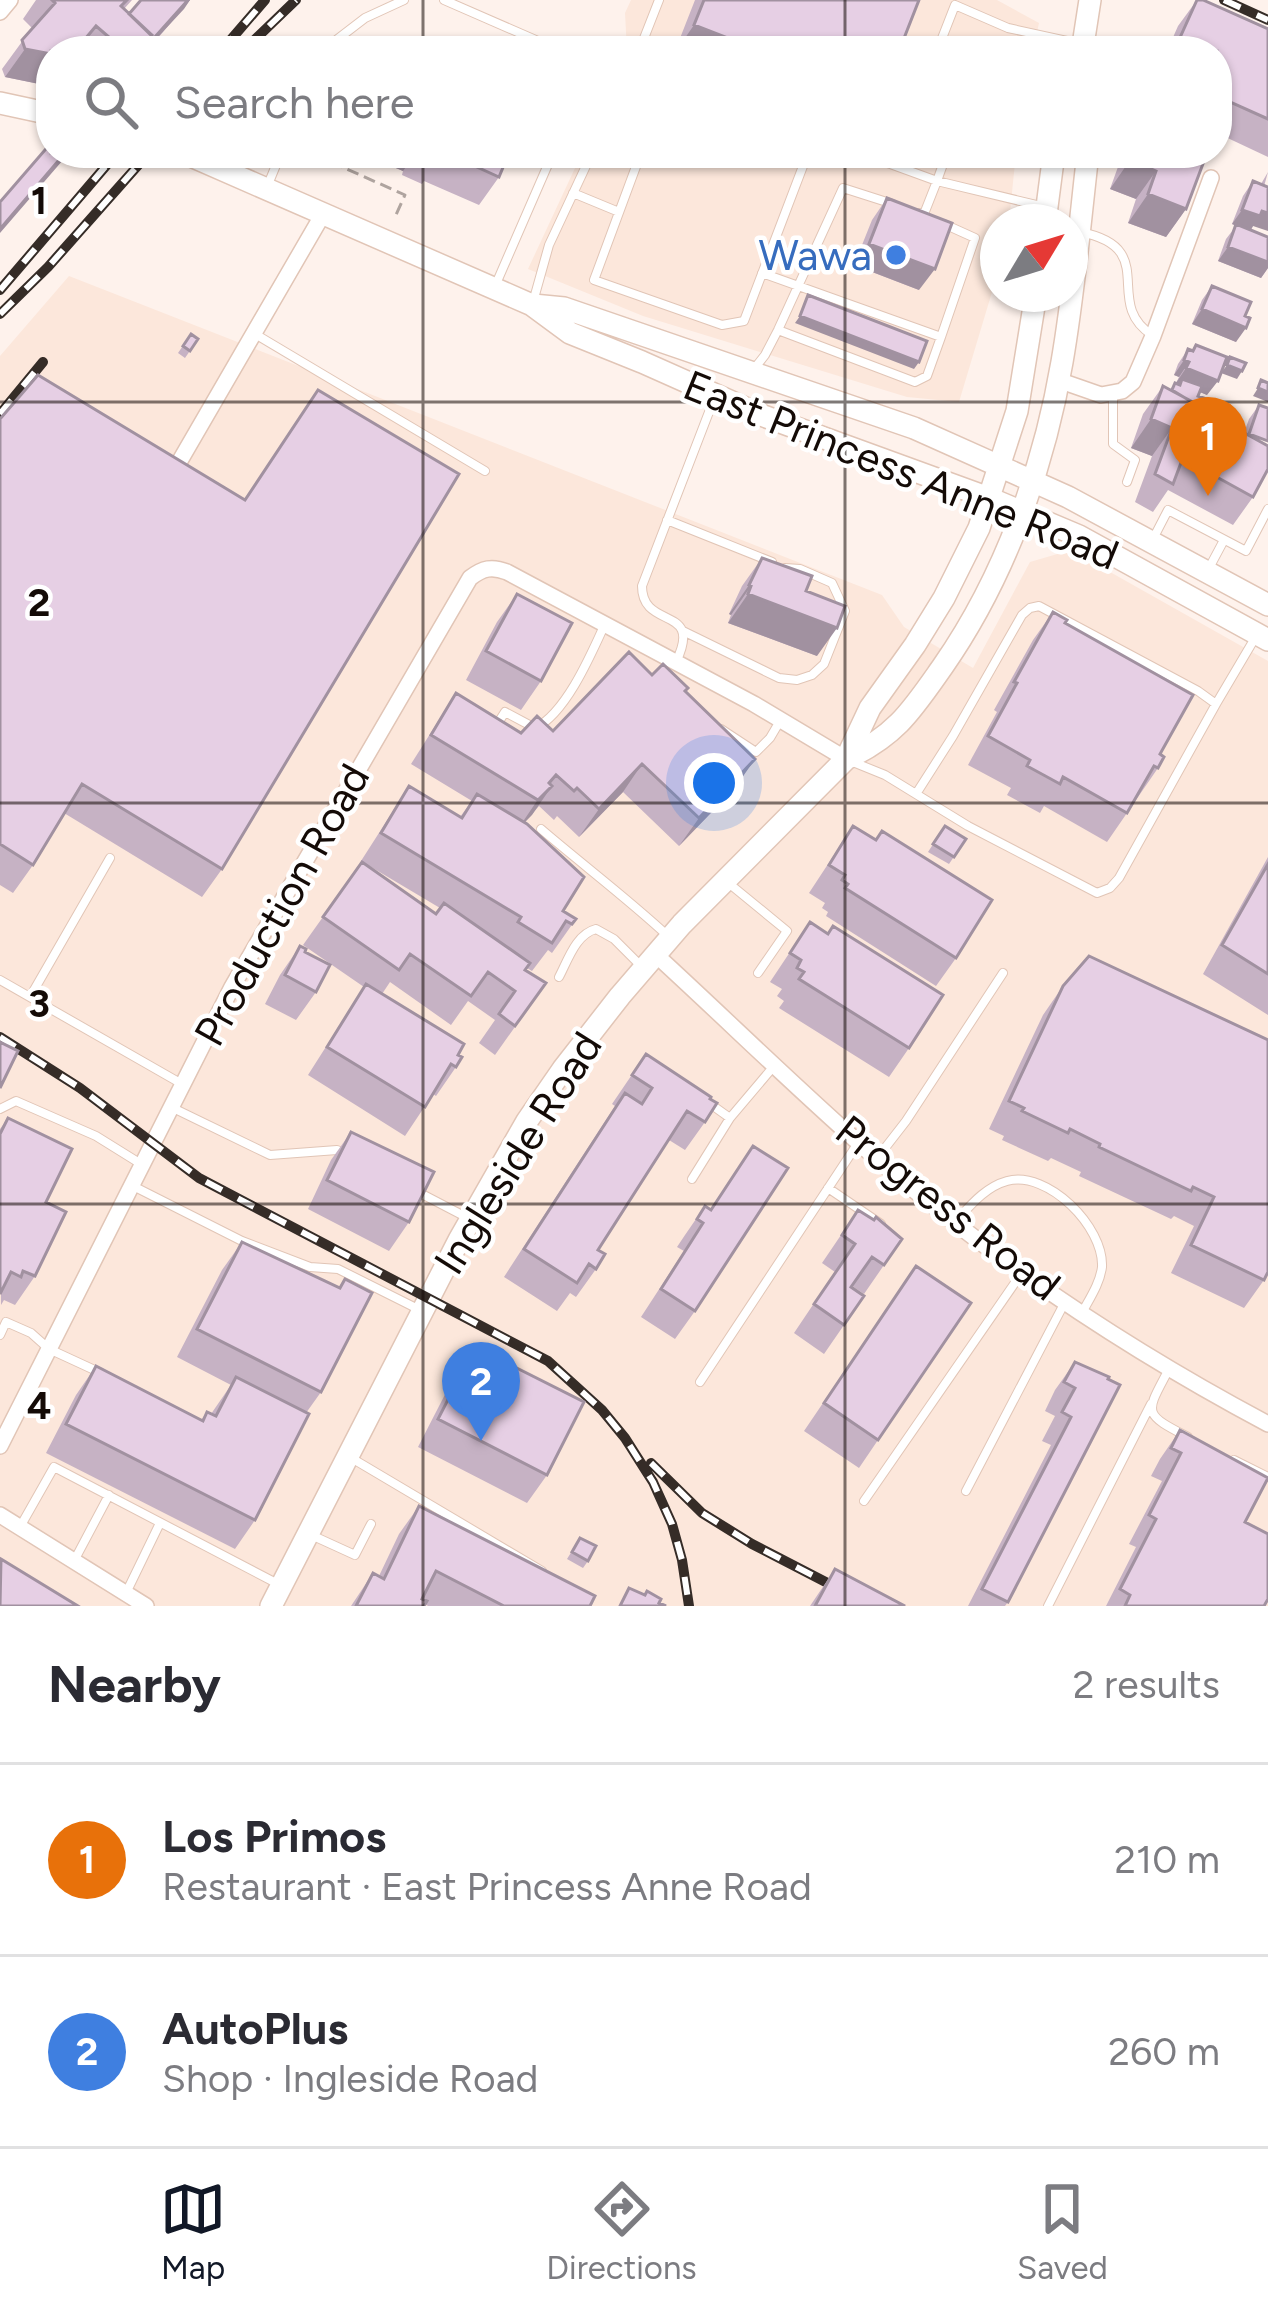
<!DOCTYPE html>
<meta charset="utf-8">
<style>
body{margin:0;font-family:Figtree,sans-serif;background:#f7f7f7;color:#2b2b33}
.compass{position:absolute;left:980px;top:204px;width:108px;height:108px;border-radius:50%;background:#fff;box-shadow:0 3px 9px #0004;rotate:52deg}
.you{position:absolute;left:714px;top:783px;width:42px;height:42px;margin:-30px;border:9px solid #fff;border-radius:50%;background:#1a73e8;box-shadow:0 0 0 18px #1a73e833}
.badge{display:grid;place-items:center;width:78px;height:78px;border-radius:50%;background:#111827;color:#fff;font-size:39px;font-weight:700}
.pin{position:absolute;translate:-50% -99px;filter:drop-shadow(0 3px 6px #0008)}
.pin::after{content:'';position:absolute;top:63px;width:42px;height:36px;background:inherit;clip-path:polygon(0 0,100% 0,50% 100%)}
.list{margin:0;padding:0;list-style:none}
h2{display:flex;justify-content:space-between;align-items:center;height:156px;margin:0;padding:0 48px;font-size:51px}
h2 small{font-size:39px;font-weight:400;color:#7c7c81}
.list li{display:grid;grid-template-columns:78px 1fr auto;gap:36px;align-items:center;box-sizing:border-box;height:192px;padding:0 48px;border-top:3px solid #e1e1e2}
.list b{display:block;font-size:45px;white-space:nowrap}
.list p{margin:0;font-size:39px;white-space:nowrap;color:#7c7c81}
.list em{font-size:39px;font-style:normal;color:#7c7c81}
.icon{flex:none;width:66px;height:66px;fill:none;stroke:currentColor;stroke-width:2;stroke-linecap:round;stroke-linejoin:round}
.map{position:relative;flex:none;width:1268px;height:1606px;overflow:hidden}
.search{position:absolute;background:#fff;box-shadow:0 3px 9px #0004;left:36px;right:36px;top:36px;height:132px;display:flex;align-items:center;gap:30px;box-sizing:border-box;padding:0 42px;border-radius:48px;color:#7c7c81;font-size:45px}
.sheet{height:540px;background:#fff}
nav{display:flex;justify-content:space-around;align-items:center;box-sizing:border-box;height:168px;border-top:3px solid #e1e1e2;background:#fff;font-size:33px;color:#7c7c81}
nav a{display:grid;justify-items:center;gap:6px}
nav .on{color:#111827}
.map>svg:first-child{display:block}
.built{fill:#fce7db}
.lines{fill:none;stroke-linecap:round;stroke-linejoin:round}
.lane-casing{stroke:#e1c5b6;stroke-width:10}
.street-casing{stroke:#e1c5b6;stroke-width:18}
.secondary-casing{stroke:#e1c5b6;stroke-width:24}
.path{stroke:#afa49f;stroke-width:3;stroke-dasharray:12 6;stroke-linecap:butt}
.lane{stroke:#fff;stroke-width:8}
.street{stroke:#fff;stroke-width:15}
.secondary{stroke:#fff;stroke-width:21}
.rail-casing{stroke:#352c27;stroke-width:10}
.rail{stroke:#fff;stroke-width:6;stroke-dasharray:18;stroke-linecap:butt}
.wall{fill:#c6b2c4}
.shaded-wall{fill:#a191a0}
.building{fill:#e6cfe4;stroke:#a191a0;stroke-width:3}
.grid{fill:none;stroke:#140b07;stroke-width:3;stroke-opacity:0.55}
.shop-dot{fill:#3f7fe0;stroke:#fff;stroke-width:4.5}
.labels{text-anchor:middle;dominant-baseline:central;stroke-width:9;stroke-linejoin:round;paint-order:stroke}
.shop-label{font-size:42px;fill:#366cbe;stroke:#fff;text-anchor:end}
.street-label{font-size:42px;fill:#140b07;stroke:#fff}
.grid-label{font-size:39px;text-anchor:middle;font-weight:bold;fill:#140b07;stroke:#fff;stroke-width:9;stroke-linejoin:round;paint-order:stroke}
</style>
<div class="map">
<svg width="1268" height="1606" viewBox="0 0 1268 1606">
<rect width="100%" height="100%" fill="#fef2ec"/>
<path class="built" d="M631 0H997L1039 23 1033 51H627L625 13Z
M582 153H1016L1009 222H998V272L959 402 907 397 643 316 528 269Z
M69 276 882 595 904 627 973 668 1030 562 1071 550 1268 661V1606H0V356Z"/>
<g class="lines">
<defs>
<path id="lane" d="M444 0 561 51
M322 51 365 18 404 0
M639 51 659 0
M937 51 955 5 1008 28 1076 43
M985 51V50
M641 153 594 280 722 325 744 321 808 153
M860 153 937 181 947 153
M225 169 233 153
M267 187 281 153
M573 193 619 212
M919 213 924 214 937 181 1045 207
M1080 232C1162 248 1101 302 1152 335
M762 273 941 337 975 238 944 224
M496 284 553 153
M533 302 549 245 592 153
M778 330 915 382 927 376 941 337
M255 334 485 471
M754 369 765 355 778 330 843 188 893 204
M1113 395V444L1135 460 1127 482
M667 520 772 562
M1154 537 1168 510 1246 551 1268 509
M1208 570 1224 540
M683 631 779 678 797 680 812 675 824 664 845 611 832 583 800 569 785 568
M676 662C704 604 642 631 642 586L709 412 722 399
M1216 704 1255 638
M496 726 505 712 535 728C565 714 590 657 604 626
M721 729 756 752 770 738 780 721
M853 762 885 775 968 826 1097 893 1110 888 1119 878 1216 704 1198 691 1039 606 1030 608 1022 615 953 736 916 794
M541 829C583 865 627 898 668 936
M726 881 787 931 758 973
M559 977C568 960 576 934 596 929L614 939 642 967
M0 980 182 1084
M30 997 110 858
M709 1103 730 1118 774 1066
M173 1108 270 1155 337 1150 344 1153
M0 1109 16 1101 96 1136 141 1164
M878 1157 906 1121 1003 973
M692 1179 730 1118
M133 1186 242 1241 310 1267 338 1269 420 1310
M828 1188 881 1224
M416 1191 466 1217
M955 1222C970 1206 985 1187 1007 1181 1048 1170 1104 1227 1102 1267 1100 1283 1090 1298 1083 1311
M0 1335 6 1322 31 1333 49 1349 101 1373
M1169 1369C1146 1413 1141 1413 1188 1437
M700 1382 858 1143
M348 1456 542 1571
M1234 1460 1268 1477
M966 1491 1065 1302
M864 1501 1021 1274
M20 1527 54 1467 280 1585
M309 1534 355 1555 371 1524
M74 1561 109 1495
M127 1591 160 1523
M1048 1606 1151 1404"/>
<path id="street" d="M0 12 10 0
M1058 380 1101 395 1122 391 1133 382 1153 336 1211 178
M174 471 323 214
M655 954C727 1020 796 1088 869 1152 990 1258 1127 1349 1268 1424
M0 1446 232 987 470 578C483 568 492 566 507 572L754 704 846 759
M0 1515 146 1606"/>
<path id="secondary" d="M1077 51 1083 45 1090 0
M0 103 51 114
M184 153 532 305 570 333 642 362 761 415 989 498 1079 536 1268 640
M1045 222 1054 153
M533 305 564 308 914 428 1068 497 1268 605
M846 759C897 735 912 710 943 666 1005 577 1044 467 1062 362 1074 293 1080 222 1088 153
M271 1606 459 1240 527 1121 563 1069 620 996 682 924 846 759 870 708 915 645 944 598 979 528 1017 411 1036 294"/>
</defs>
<use href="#lane" class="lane-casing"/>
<use href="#street" class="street-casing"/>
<use href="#secondary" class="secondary-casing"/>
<path class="path" d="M331 162 405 195 395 217"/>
<use href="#lane" class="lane"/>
<use href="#street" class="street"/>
<use href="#secondary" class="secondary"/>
<defs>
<path id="rail" d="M1224 0 1268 20
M221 51 265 0
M243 51 296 0
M0 290 117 153
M0 314 48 267 149 153
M0 414 43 362
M0 1037 80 1088 199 1178 548 1361 602 1410 625 1438 653 1482 672 1524 682 1560 689 1606
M651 1463 702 1513 752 1544 872 1606"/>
</defs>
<use href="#rail" class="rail-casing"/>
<use href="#rail" class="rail"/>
</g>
<path class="wall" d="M36 0H132L124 9 129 14 141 0H190L147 51H51V84L49 86 5 77 2 69 32 28 23 19Z
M695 0H919L899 51H675Z
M1197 0 1268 29V157L1217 133V51H1167L1178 26Z
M360 153H509L499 177 479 205 424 181 422 184 402 175 403 171Z
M975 153H1000L989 168 972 159Z
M1123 153H1207L1186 209 1166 237 1128 223 1136 199 1110 189Z
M1268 172 1253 226 1251 230 1268 237V268L1261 278 1218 261 1226 239 1236 226 1232 224 1243 196 1253 181 1261 184Z
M887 198 919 290 854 265 872 220Z
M1212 286 1245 316 1236 342 1192 324 1202 300Z
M191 334 198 339 185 358 178 353Z
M1196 345 1207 395 1200 392 1196 422 1186 449 1210 414 1213 416 1218 409 1233 426 1244 433 1249 419 1259 405 1253 497 1233 525 1168 490 1153 512 1135 502 1152 456 1131 448 1143 414 1163 386 1170 390 1175 383 1178 385 1176 383 1179 377 1174 375 1178 364 1188 349 1191 351Z
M0 419 222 869 202 897 64 813 33 865 13 893 0 885Z
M762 558 806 591 817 656 728 623 731 615 729 614 742 586Z
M517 594 541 681 521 710 466 680 497 622Z
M1053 612 1065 623 1160 754 1158 768 1107 842 1044 806 1040 813 1007 795 1011 788 968 765 997 712 994 710 1033 640Z
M652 675 685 692 735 788 679 846 623 792 579 837 557 816 554 820 539 806 525 822 563 911 576 919 552 953 548 950 532 971 527 968 525 970 546 983 495 1055 479 1043 495 1020 468 1001 451 1025 390 982 382 994 458 1055 456 1067 436 1096 433 1094 405 1136 308 1075 364 987 303 945 362 862 436 914 440 908 361 861 409 786 460 817 472 801 411 764 456 693 521 733 553 731Z
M853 826 956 958 936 986 826 916 828 912 822 908 825 903 809 893Z
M945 826 966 839 949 864 928 852Z
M1268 857V1015L1203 974Z
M810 922 909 1048 889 1077 779 1008 784 1001 777 996 782 989 770 982Z
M300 946 305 952 316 992 296 1020 265 1004 280 975Z
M1089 956 1264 1280 1244 1308 1171 1273 1194 1226 1174 1216 1171 1219 1079 1176 1081 1172 1051 1158 1048 1161 1002 1140 1004 1136 989 1129 1043 1015 1063 986Z
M646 1054 705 1122 685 1150 669 1140 598 1250 596 1269 576 1297 570 1293 557 1311 504 1277 615 1106 612 1104Z
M8 1118 46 1202 35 1276 15 1305 4 1300 1 1305 0 1129Z
M351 1132 409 1222 389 1251 308 1209 331 1160Z
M753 1146 695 1311 675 1339 641 1317 684 1251 677 1247 685 1235 705 1206 710 1210Z
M858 1210 902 1239 864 1294 852 1286 851 1287 864 1296 824 1354 794 1333 835 1272 822 1263Z
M242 1242 339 1287 345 1279 321 1392 306 1413 255 1520 235 1549 46 1453 76 1395 96 1366 201 1420 207 1412 211 1414 231 1385 177 1357 222 1270Z
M916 1266 971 1303 859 1468 804 1431Z
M475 1347 547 1475 527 1503 418 1447 455 1375Z
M1075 1362 1109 1377 1008 1602 1005 1606H968L1051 1445 1042 1441 1055 1416 1045 1411 1055 1390Z
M1180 1430 1245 1522 1264 1606H1106L1136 1547 1129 1544 1162 1481 1151 1476 1160 1459Z
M419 1506 590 1606H428L425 1604 424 1606H351L373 1573 379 1576 399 1534Z
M580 1538 588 1561 583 1568 567 1559Z
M835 1569 905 1606H810Z"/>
<path class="shaded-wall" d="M188 0H190L184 9 145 51Z
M694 25 761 51H676Z
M25 49 51 54V84L49 86 5 77Z
M65 153H68L63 160 0 233V229Z
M360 153H416L403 171Z
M1130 160 1156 171 1136 199 1110 189Z
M1148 194 1186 209 1166 237 1128 223Z
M1242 210 1268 213V231L1253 226 1250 231 1232 224Z
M869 244 935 269 919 290 854 265Z
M1228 247 1268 262V268L1261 278 1218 261Z
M1202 309 1246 328 1236 342 1192 324Z
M800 316 919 362 914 369 795 323Z
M1184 360 1189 362 1179 377 1174 375Z
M1227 365 1242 371 1237 379 1221 373Z
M1186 368 1218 381 1207 395 1180 384 1182 379 1179 384 1176 383Z
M1258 388 1268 392V402L1253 396Z
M1151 419 1172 428 1152 456 1131 448Z
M749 585 751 586 731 615 729 614Z
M748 594 837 628 817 656 728 623Z
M755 759 735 788 679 846 699 818Z
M642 764 623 792 579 837 599 809Z
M556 775 540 799 552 786 532 815 518 829 549 783Z"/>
<path class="building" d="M52 0H127L121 6 152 35 138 51H125L96 26 75 51H51V54L25 49 22 40 55 3Z
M141 0H188L154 38 129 14Z
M704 0H919L899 51H761L694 25Z
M1197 0H1203L1268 29V119L1217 96V51H1184L1186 46 1178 42Z
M1217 107 1224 109 1217 128Z
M51 143V153H65L0 229V202Z
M446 153H509L499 177Z
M1132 153H1207L1186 209 1148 194 1156 171 1130 160Z
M1253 181 1268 187V213L1262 211 1260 216 1242 210Z
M887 198 952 223 935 269 869 244Z
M1236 224 1268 237V262L1228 247Z
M1212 286 1251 302 1245 316 1250 318 1246 328 1202 309Z
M808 295 927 341 919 362 800 316Z
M191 334 198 339 190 351 183 346Z
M1196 345 1227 357 1218 381 1186 368 1189 362 1184 360 1188 349 1193 351Z
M1230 357 1246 363 1242 371 1227 365Z
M38 375 245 500 318 390 459 474 222 869 82 784 33 865 0 844V419Z
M1182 379 1202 386 1198 396 1209 400 1205 410 1172 390 1175 383 1180 385Z
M1261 380 1268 383V392L1258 388Z
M1163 386 1202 407 1173 484 1155 474 1172 428 1151 419Z
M1259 405 1268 408V441L1249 434Z
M1218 409 1237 415 1233 426 1215 417Z
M1210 414 1268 446V469L1253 497 1184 459Z
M762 558 812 576 806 591 845 606 837 628 748 594 751 586 749 585Z
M517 594 572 623 541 681 486 651Z
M1053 612 1067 620 1065 623 1193 695 1160 754 1164 757 1158 768 1154 766 1127 813 1063 777 1060 784 1027 766 1030 760 988 736 1017 683 1014 682Z
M629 652 652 675 663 664 688 688 685 691 755 759 699 818 642 764 599 809 577 788 574 791 556 775 549 783 552 786 538 800 431 735 456 693 521 733 537 716 553 731Z
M409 786 462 818 477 794 527 824 584 877 563 911 576 919 572 924 566 921 552 943 518 922 521 917 381 833Z
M853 826 876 840 882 831 992 900 956 958 845 888 848 884 842 880 845 875 829 865Z
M945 826 966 839 954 857 933 844Z
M362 862 436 914 444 903 530 963 525 970 546 983 515 1026 499 1014 515 991 488 972 471 996 410 954 399 970 323 917Z
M1268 864V974L1222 945Z
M810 922 828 934 833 926 943 995 909 1048 799 979 804 972 797 968 801 960 790 953Z
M300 946 306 949 305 952 330 965 316 992 285 975Z
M1089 956 1268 1040V1272L1264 1280 1191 1245 1214 1197 1193 1187 1191 1191 1099 1147 1100 1144 1070 1129 1068 1133 1022 1111 1024 1108 1009 1101 1063 986Z
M366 984 464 1044 458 1055 462 1057 456 1067 451 1064 425 1107 327 1047Z
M0 1042 18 1051 0 1088Z
M646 1054 711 1097 710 1099 717 1103 705 1122 687 1111 598 1250 605 1254 596 1269 589 1264 577 1283 524 1249 625 1093 642 1104 652 1088 632 1075Z
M8 1118 72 1149 46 1202 66 1212 35 1276 23 1271 21 1277 11 1272 0 1294V1134Z
M351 1132 434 1172 409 1222 327 1180Z
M753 1146 788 1168 695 1311 661 1289 703 1223 697 1219 705 1206 711 1210Z
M858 1210 874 1220 876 1217 902 1239 884 1265 872 1257 851 1287 864 1296 844 1325 814 1304 855 1244 842 1235Z
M242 1242 340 1288 345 1279 372 1293 321 1392 197 1329Z
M916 1266 971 1303 878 1440 824 1403Z
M475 1347 584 1402 547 1475 438 1419Z
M1075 1362 1109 1377 1108 1379 1120 1385 1008 1602 982 1589 1071 1417 1062 1412 1075 1388 1064 1382Z
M96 1366 203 1421 207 1412 216 1416 236 1377 309 1414 255 1520 66 1424Z
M1180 1430 1268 1478 1245 1522 1268 1534V1599L1264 1606H1125L1130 1595 1120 1589 1156 1519 1149 1515 1181 1453 1171 1448Z
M419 1506 595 1596 590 1606H504L436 1571 422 1599 427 1601 424 1606H356L373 1573 384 1579Z
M580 1538 596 1546 588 1561 572 1552Z
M1 1559 78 1606H0Z
M835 1569 905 1606H815Z
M629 1588 645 1595 647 1591 661 1599 659 1603 666 1606H620Z"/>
<path class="grid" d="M423 0V51M845 0V51M423 153V1606M845 153V1606M0 402H1268M0 803H1268M0 1204H1268"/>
<circle class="shop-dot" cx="896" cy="255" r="12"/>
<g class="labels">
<g class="shop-label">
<text x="872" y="255">Wawa</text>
</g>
<g class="street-label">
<text transform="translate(901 470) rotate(22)">East Princess Anne Road</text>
<text transform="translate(282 905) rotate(-61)">Production Road</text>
<text transform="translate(518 1153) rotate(-58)">Ingleside Road</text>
<text transform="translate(948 1208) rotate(38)">Progress Road</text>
</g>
</g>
<g class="grid-label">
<text x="39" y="214">1</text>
<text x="39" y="616">2</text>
<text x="39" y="1017">3</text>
<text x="39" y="1419">4</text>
</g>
</svg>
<svg class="compass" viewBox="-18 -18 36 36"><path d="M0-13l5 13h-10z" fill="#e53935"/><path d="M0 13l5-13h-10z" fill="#7c7c81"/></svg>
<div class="you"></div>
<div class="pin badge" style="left:1208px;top:496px;background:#e8710a">1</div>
<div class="pin badge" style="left:481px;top:1441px;background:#3f7fe0">2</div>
<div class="search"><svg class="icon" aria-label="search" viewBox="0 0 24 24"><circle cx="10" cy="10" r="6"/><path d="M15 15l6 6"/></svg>Search here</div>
</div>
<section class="sheet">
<h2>Nearby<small>2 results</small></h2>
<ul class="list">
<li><span class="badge" style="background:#e8710a">1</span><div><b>Los Primos</b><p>Restaurant · East Princess Anne Road</p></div><em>210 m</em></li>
<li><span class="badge" style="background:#3f7fe0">2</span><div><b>AutoPlus</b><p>Shop · Ingleside Road</p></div><em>260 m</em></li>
</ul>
</section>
<nav>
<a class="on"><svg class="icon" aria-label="map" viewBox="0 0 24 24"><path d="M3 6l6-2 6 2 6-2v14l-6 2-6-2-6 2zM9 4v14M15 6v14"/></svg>Map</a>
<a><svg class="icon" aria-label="directions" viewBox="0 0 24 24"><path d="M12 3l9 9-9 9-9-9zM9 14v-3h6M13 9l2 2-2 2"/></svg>Directions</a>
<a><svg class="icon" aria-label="saved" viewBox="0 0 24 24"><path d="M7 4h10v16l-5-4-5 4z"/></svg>Saved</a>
</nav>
